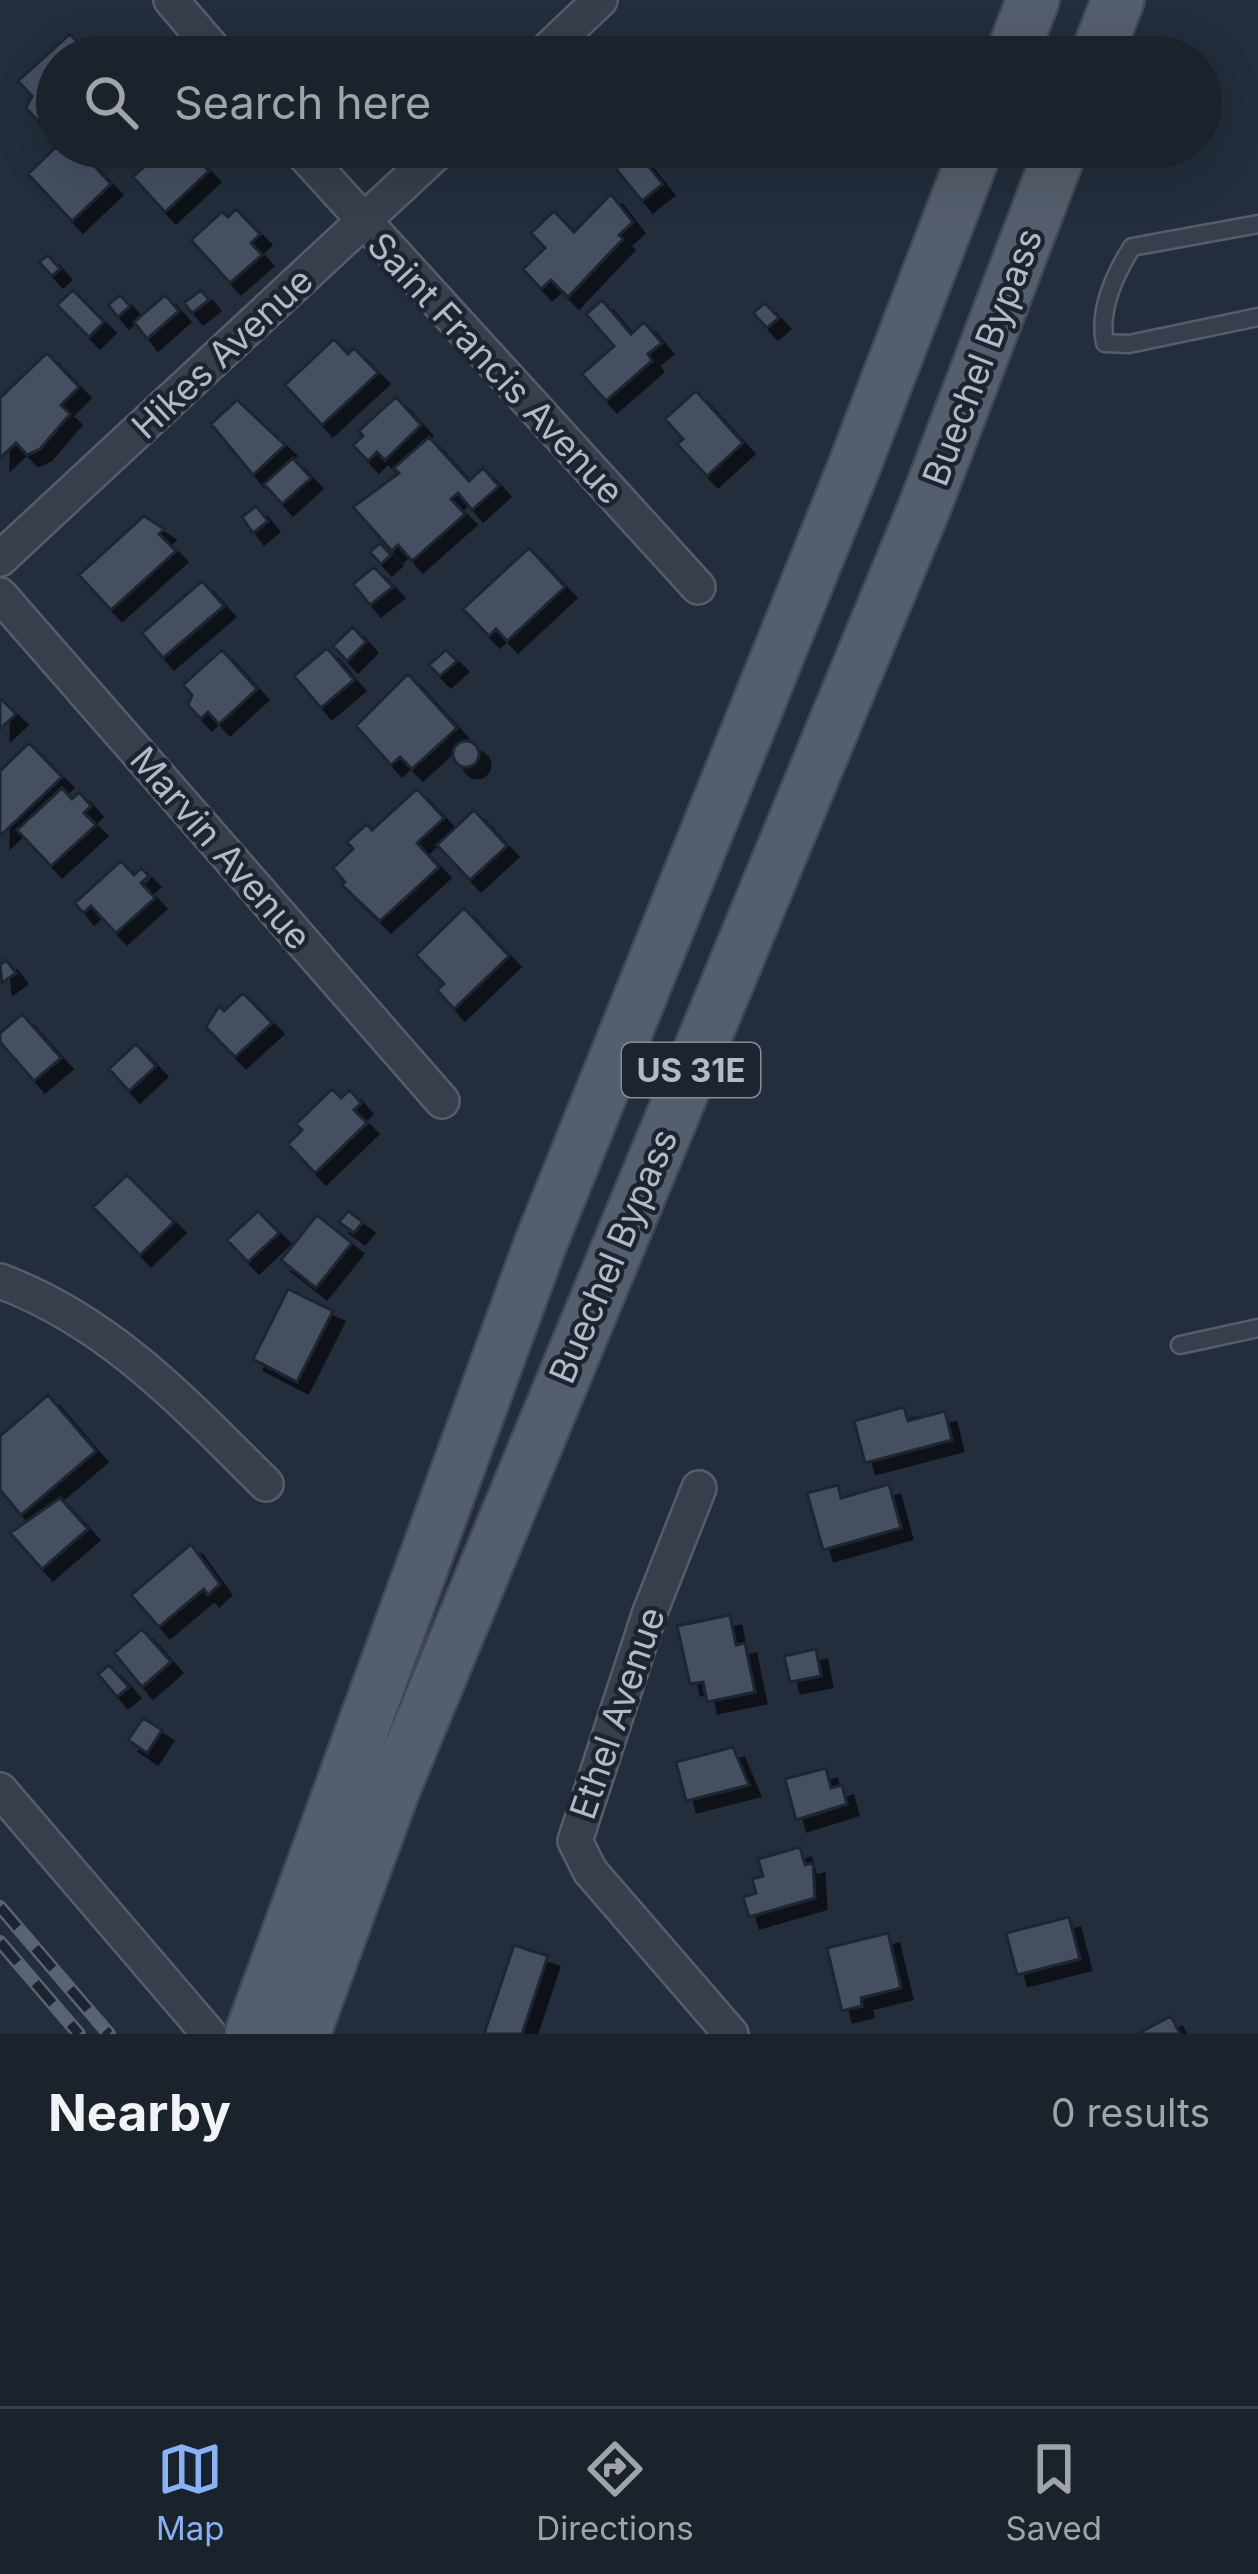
<!DOCTYPE html>
<style>
body{margin:0;font-family:Inter,sans-serif;background:#272f38;color:#f1f3f6}
.list{margin:0;padding:0;list-style:none}
h2{display:flex;justify-content:space-between;align-items:center;height:156px;margin:0;padding:0 48px;font-size:51px}
h2 small{font-size:39px;font-weight:400;color:#9fa4a9}
.icon{flex:none;width:66px;height:66px;fill:none;stroke:currentColor;stroke-width:2;stroke-linecap:round;stroke-linejoin:round}
.map{position:relative;flex:none;width:1258px;height:2034px;overflow:hidden}
.search{position:absolute;background:#1a222c;box-shadow:0 12px 48px #0002;left:36px;right:36px;top:36px;height:132px;display:flex;align-items:center;gap:30px;box-sizing:border-box;padding:0 42px;border-radius:66px;color:#9fa4a9;font-size:45px}
.sheet{height:372px;background:#1a222c}
nav{display:flex;justify-content:space-around;align-items:center;box-sizing:border-box;height:168px;border-top:3px solid #383f48;background:#1a222c;font-size:33px;color:#9fa4a9}
nav a{display:grid;justify-items:center;gap:6px}
nav .on{color:#88b1f6}
.map>svg:first-child{display:block}
.building{fill:#445060;stroke:#1e2632;stroke-width:3;filter:url(#shadow)}
.lines{fill:none;stroke-linecap:round;stroke-linejoin:round}
.service-casing{stroke:#555d6a;stroke-width:21}
.minor-casing{stroke:#555d6a;stroke-width:38}
.primary-casing{stroke:#404855;stroke-width:56}
.service{stroke:#373f4c;stroke-width:16}
.minor{stroke:#373f4c;stroke-width:33}
.primary{stroke:#555e6c;stroke-width:51}
.rail-casing{stroke:#596373;stroke-width:14}
.rail{stroke:#1c2430;stroke-width:9;stroke-dasharray:27;stroke-linecap:butt}
.labels{text-anchor:middle;dominant-baseline:central;stroke-width:9;stroke-linejoin:round;paint-order:stroke}
.shield{fill:#1c2430;stroke:#858d9a;stroke-width:3}
.shield-label{font-size:33px;font-weight:bold;fill:#b2bac7}
.street-label{font-size:36px;fill:#b2bac7;stroke:#1c2430}
</style>
<div class="map">
<svg width="1258" height="2034" viewBox="0 0 1258 2034">
<defs>
<filter id="shadow"><feDropShadow dx="11" dy="11" stdDeviation="0" flood-color="#0009"/></filter>
</defs>
<rect width="100%" height="100%" fill="#232d3b"/>
<path class="building" d="M70 34 91 57H57V109L38 121 26 108 32 96 18 81Z
M57 146 77 147 111 184 72 221 28 174Z
M165 147H186L209 171 165 212 133 177Z
M637 152 663 184 642 201 616 169Z
M611 194 633 222 619 235 623 239 568 297 551 280 541 289 523 269 545 248 531 233 554 211 574 232Z
M236 209 260 234 251 243 262 255 230 283 191 240 222 212 228 217Z
M48 255 60 269 52 276 39 262Z
M73 290 104 322 89 337 57 305Z
M201 290 209 300 192 313 184 303Z
M120 295 130 306 118 317 108 305Z
M165 295 179 311 147 339 134 322Z
M602 300 631 334 644 322 662 343 648 354 652 361 606 401 582 374 614 346 586 314Z
M765 303 779 318 767 328 753 313Z
M334 339 348 354 354 348 378 373 322 425 285 385Z
M47 353 79 387 61 405 70 414 40 449 27 455 16 443 0 458V398Z
M696 391 743 443 707 476 677 444 683 439 665 419Z
M396 397 421 425 385 460 377 452 368 461 353 445 363 436 359 431Z
M237 400 285 445 253 475 211 424Z
M429 437 469 481 483 468 499 486 472 510 458 493 451 499 465 514 412 561 398 545 392 551 353 507 399 473 394 468Z
M293 458 311 478 282 504 264 484Z
M256 506 268 521 253 533 242 517Z
M144 516 164 529 159 534 176 551 111 610 79 575Z
M380 543 391 555 381 564 370 552Z
M529 548 565 587 507 641 496 629 489 636 463 609Z
M374 567 393 587 370 605 353 584Z
M202 581 224 606 163 658 142 633Z
M353 627 366 642 347 661 333 646Z
M327 648 354 680 321 708 294 676Z
M222 650 257 689 219 724 208 712 201 719 188 705 192 695 183 685Z
M446 650 457 661 440 676 429 665Z
M408 674 457 728 412 769 400 757 391 765 356 726Z
M0 698 16 714 0 729Z
M453 754a13 13 0 1 1 26 0a13 13 0 1 1-26 0Z
M29 743 62 777 0 836V771Z
M62 788 72 799 79 792 91 806 84 813 96 825 51 866 17 830Z
M417 789 444 818 417 843 439 867 380 921 342 885 345 882 333 868 353 849 347 842 367 824 372 830Z
M474 810 507 846 470 880 437 845Z
M121 861 134 875 141 868 149 876 141 883 155 898 116 933 91 906 83 913 75 903Z
M464 908 509 956 454 1009 437 990 444 984 416 955Z
M6 960 16 973 2 983 0 965Z
M243 993 272 1023 235 1057 206 1027 219 1006 224 1011Z
M22 1014 61 1058 34 1081 0 1042V1033Z
M136 1044 156 1066 129 1091 109 1069Z
M332 1089 341 1098 350 1090 361 1103 354 1110 367 1123 315 1173 288 1144 302 1130 296 1124Z
M127 1175 174 1222 140 1255 93 1207Z
M258 1211 279 1233 248 1262 227 1240Z
M348 1211 363 1222 354 1233 339 1222Z
M317 1215 352 1243 316 1288 281 1260Z
M288 1289 333 1311 297 1382 253 1359Z
M48 1395 96 1451 21 1515 0 1490V1436Z
M904 1407 908 1421 945 1411 952 1440 865 1463 854 1421Z
M889 1484 901 1528 823 1550 807 1493 838 1485 841 1498Z
M60 1498 88 1529 42 1569 10 1533Z
M191 1544 220 1584 208 1595 204 1589 159 1627 131 1595Z
M730 1615 736 1645 745 1643 755 1692 707 1702 703 1682 690 1684 677 1626Z
M142 1629 171 1662 142 1687 114 1653Z
M816 1649 821 1676 790 1682 784 1656Z
M109 1665 129 1687 117 1697 98 1674Z
M143 1718 162 1730 147 1753 128 1740Z
M733 1747 749 1785 686 1801 676 1762Z
M826 1768 831 1788 842 1785 847 1804 796 1820 785 1779Z
M800 1847 805 1865 813 1863 815 1898 749 1917 743 1897 756 1893 752 1879 763 1876 758 1859Z
M1069 1917 1080 1959 1017 1975 1006 1933Z
M888 1933 901 1988 861 1998 862 2006 842 2011 827 1948Z
M514 1945 548 1956 522 2034H484Z
M1171 2016 1180 2034H1137Z"/>
<g class="lines">
<defs>
<path id="service" d="M1258 224 1132 247C1115 274 1098 310 1105 343L1129 344 1258 317
M1180 1345 1258 1328"/>
<path id="minor" d="M171 0 220 57
M540 57 600 0
M297 147 698 587
M0 559 443 147
M0 595 442 1101
M0 1281C110 1322 184 1403 266 1484
M699 1488 650 1612 575 1841 590 1871 731 2034
M0 1790 209 2034"/>
<path id="primary" d="M1011 57 1033 0
M1096 57 1118 0
M251 2034 540 1245 852 472 977 147
M304 2034 395 1786 925 506 1062 147"/>
</defs>
<use href="#service" class="service-casing"/>
<use href="#minor" class="minor-casing"/>
<use href="#primary" class="primary-casing"/>
<use href="#service" class="service"/>
<use href="#minor" class="minor"/>
<use href="#primary" class="primary"/>
<defs>
<path id="rail" d="M0 1907 109 2034
M0 1942 79 2034"/>
</defs>
<use href="#rail" class="rail-casing"/>
<use href="#rail" class="rail"/>
</g>
<g class="labels">
<rect class="shield" x="622" y="1043" width="138" height="54" rx="9"/>
<g class="shield-label">
<text x="691" y="1070">US 31E</text>
</g>
<g class="street-label">
<text transform="translate(222 353) rotate(-43)">Hikes Avenue</text>
<text transform="translate(982 357) rotate(-69)">Buechel Bypass</text>
<text transform="translate(496 368) rotate(47)">Saint Francis Avenue</text>
<text transform="translate(221 848) rotate(49)">Marvin Avenue</text>
<text transform="translate(613 1256) rotate(-67)">Buechel Bypass</text>
<text transform="translate(617 1713) rotate(-71)">Ethel Avenue</text>
</g>
</g>
</svg>
<div class="search"><svg class="icon" aria-label="search" viewBox="0 0 24 24"><circle cx="10" cy="10" r="6"/><path d="M15 15l6 6"/></svg>Search here</div>
</div>
<section class="sheet">
<h2>Nearby<small>0 results</small></h2>
<ul class="list">
</ul>
</section>
<nav>
<a class="on"><svg class="icon" aria-label="map" viewBox="0 0 24 24"><path d="M3 6l6-2 6 2 6-2v14l-6 2-6-2-6 2zM9 4v14M15 6v14"/></svg>Map</a>
<a><svg class="icon" aria-label="directions" viewBox="0 0 24 24"><path d="M12 3l9 9-9 9-9-9zM9 14v-3h6M13 9l2 2-2 2"/></svg>Directions</a>
<a><svg class="icon" aria-label="saved" viewBox="0 0 24 24"><path d="M7 4h10v16l-5-4-5 4z"/></svg>Saved</a>
</nav>
